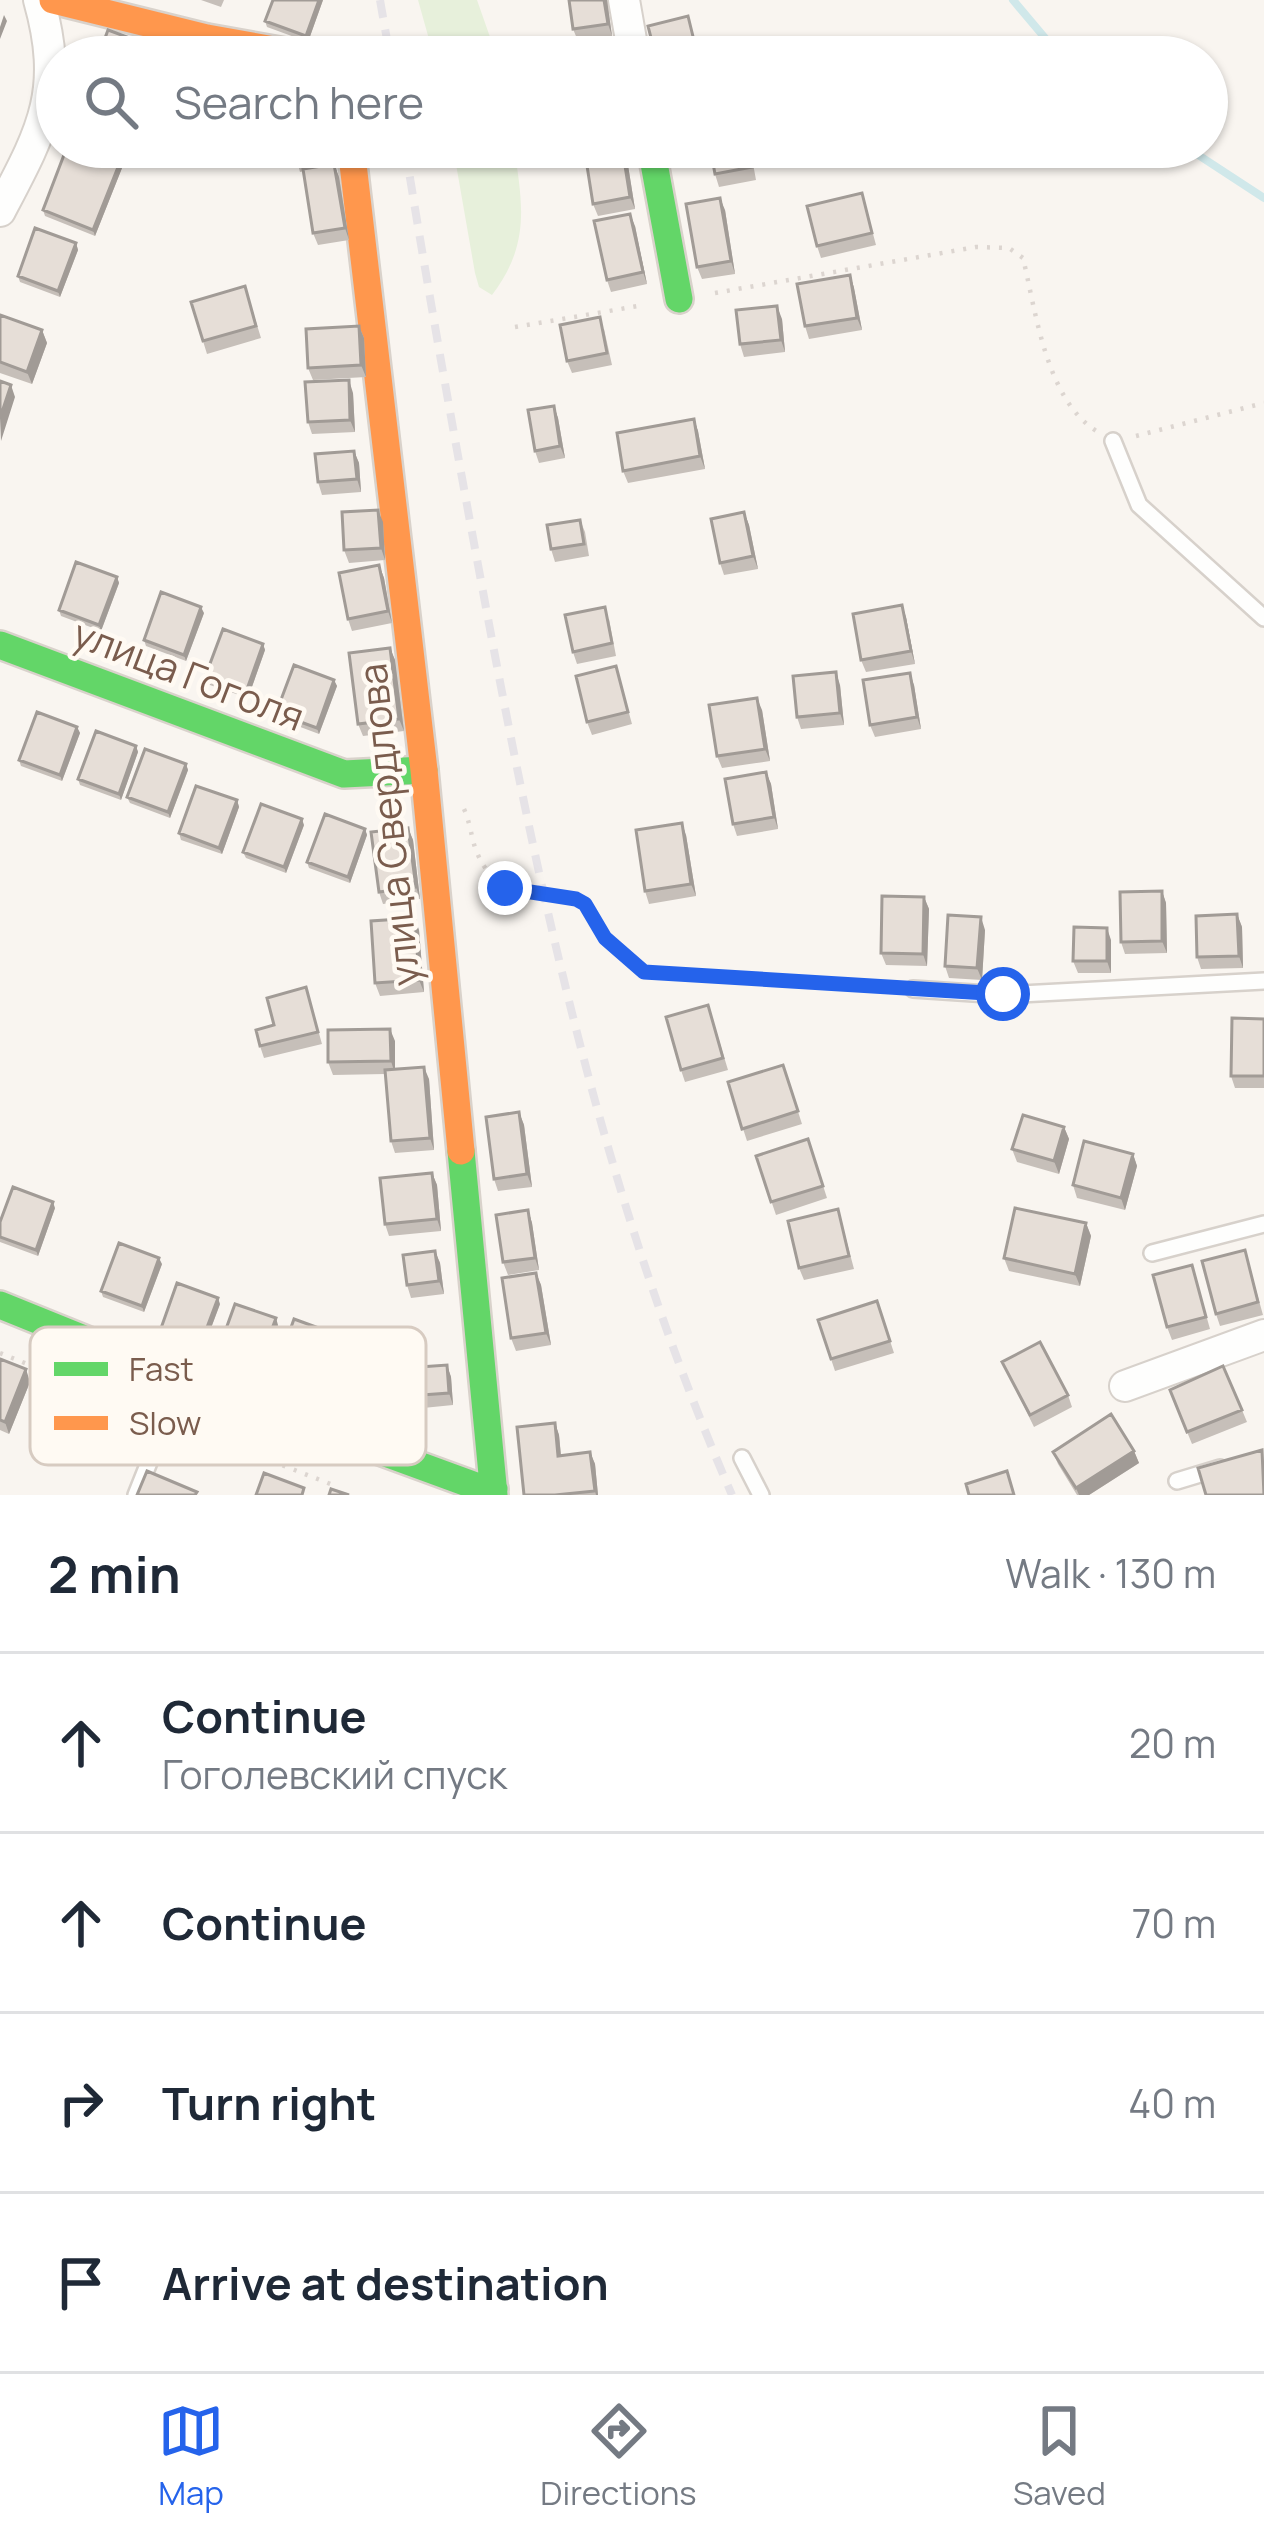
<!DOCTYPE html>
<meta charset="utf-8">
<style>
body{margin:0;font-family:Manrope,sans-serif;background:#f6f6f7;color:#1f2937}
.stop{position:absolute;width:36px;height:36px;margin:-27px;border:9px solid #2563eb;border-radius:50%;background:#fff}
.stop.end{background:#2563eb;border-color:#fff;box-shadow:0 3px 12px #0008}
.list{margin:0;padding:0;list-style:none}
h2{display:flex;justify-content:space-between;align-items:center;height:156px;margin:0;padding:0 48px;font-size:51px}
h2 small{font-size:39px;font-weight:400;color:#747a83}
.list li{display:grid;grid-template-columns:78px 1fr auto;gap:36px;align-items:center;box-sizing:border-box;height:180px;padding:0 48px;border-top:3px solid #e0e1e3}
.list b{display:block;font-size:45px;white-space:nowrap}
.list p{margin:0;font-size:39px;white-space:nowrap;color:#747a83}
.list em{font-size:39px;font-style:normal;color:#747a83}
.icon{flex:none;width:66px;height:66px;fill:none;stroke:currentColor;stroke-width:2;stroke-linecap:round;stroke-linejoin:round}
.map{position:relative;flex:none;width:1264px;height:1495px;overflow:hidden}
.search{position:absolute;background:#fff;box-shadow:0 3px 9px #0004;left:36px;right:36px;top:36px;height:132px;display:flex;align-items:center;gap:30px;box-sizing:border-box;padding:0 42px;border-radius:66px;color:#747a83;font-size:45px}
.sheet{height:876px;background:#fff}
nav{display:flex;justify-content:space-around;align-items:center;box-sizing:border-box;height:168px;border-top:3px solid #e0e1e3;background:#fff;font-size:33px;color:#747a83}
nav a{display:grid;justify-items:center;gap:6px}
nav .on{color:#2563eb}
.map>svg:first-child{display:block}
.green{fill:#e7f0db}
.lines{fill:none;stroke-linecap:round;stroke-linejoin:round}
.stream{stroke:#d0e8ea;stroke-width:8}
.lane-casing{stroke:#d7d1cb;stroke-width:20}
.street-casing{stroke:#d7d1cb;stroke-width:34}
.fast-casing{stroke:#d9d2cb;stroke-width:32}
.slow-casing{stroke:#d9d2cb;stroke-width:32}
.path{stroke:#dcd5d0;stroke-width:4.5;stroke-dasharray:3 9;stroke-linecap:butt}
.lane{stroke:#fefefd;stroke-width:15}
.street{stroke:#fefefd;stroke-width:30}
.fast{stroke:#63d668;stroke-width:27}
.slow{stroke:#ff974d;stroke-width:27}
.rail{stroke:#e6e3e7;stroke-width:8;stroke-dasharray:18 12;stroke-linecap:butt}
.wall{fill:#c6bfb9}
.shaded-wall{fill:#a19b96}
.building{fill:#e6ded7;stroke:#a19b96;stroke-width:3}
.route{stroke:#2563eb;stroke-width:15}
.labels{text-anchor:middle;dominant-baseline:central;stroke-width:9;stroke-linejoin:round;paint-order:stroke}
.street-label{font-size:39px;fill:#7a5c4d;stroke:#fffaf3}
.key{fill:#fffaf3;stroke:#d7cbc1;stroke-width:3}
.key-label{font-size:33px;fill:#7a5c4d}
</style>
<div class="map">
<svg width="1264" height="1495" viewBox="0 0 1264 1495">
<rect width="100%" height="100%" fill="#f9f5f0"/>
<path class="green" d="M418 0H477L497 57H434Z
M453 147H514C523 206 530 245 492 295L479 287 475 273Z"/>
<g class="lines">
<path class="stream" d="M1013 0 1061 57
M1186 147 1264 198"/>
<defs>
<path id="lane" d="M1113 441 1139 505 1264 618
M913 989 1003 995 1264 981
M1152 1253 1264 1224
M742 1458 761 1495
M1177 1481 1220 1468
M136 1495 181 1382"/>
<path id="street" d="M624 0 634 57
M0 211C42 131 65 92 39 0
M1125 1386 1264 1335"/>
<path id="fast" d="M651 147 679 299
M0 645 344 774 424 770
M461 1151 494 1495
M0 1305 183 1379 481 1488 494 1489"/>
<path id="slow" d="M53 0 207 38 313 57
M351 147 424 770 461 1151"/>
</defs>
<use href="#lane" class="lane-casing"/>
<use href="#street" class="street-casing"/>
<use href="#fast" class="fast-casing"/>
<use href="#slow" class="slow-casing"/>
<path class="path" d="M715 293 976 247 1009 248 1023 258C1036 312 1046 401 1098 432
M515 327 644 305
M1136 436 1264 403
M464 809C471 824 471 840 478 855 500 905 545 883 585 904L605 939 644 972 895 988
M0 1353 149 1413
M182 1426 333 1485"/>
<use href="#lane" class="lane"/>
<use href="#street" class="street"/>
<use href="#fast" class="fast"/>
<use href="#slow" class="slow"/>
<path class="rail" d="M380 0 390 57
M405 147C430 303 458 458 487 613 543 914 609 1213 732 1495"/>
</g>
<path class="wall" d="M201 0H224L221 7Z
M323 0 308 42 267 27 265 21Z
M607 0 612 36 578 41 573 29Z
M293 147H333L337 164 331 165 334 164 339 177 349 240 318 245 313 233 304 171 300 172Z
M622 147 627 159 635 209 598 216 593 204Z
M750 147 756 180 719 187 715 174Z
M124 163 95 236 45 216 43 210Z
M862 193 876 245 821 258 817 246Z
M725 210 735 274 702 279 697 267Z
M635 226 647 284 611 292 607 280Z
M76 243 78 250 60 297 20 282 18 276Z
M850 275 854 288 862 330 809 339 805 326Z
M249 299 261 338 207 354 203 341Z
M0 315 42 330 47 343 32 384 0 373Z
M782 319 785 352 744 357 740 344Z
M359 326 364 338 366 377 313 380 308 368Z
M604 329 612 365 572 373 567 361Z
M353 393 355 432 312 434 308 422Z
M554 406 558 418 565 458 539 463 535 451Z
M694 419 698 431 705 469 628 483 623 471Z
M354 451 359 463 361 492 322 495 318 482Z
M744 512 749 525 758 569 724 575 720 563Z
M580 520 585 532 589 556 555 562 551 549Z
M383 522 385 560 349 563 344 550Z
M379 565 384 578 392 623 352 631 348 619Z
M117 577 119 583 101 631 61 616 59 610Z
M204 613 186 661 146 646 144 640Z
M906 617 915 664 866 672 861 660Z
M609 619 616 656 577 664 573 652Z
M263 644 265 650 248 698 207 684 205 677Z
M390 648 395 660 404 731 363 736 358 724Z
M616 666 632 724 592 735 587 722Z
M334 680 337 686 319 734 279 719 276 713Z
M840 685 844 725 801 729 797 717Z
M914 685 921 729 875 737 870 725Z
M762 710 770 761 722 768 717 756Z
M77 727 80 733 62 781 21 766 19 760Z
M136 746 138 752 121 800 80 785 78 779Z
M186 764 188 770 170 818 130 803 127 797Z
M766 772 771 784 778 829 737 836 733 824Z
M237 800 239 807 222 854 181 840 179 833Z
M304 825 286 873 246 858 243 852Z
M408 828 413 840 420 899 383 904 379 892Z
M365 829 367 835 350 883 309 868 307 862Z
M686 835 696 896 649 904 645 891Z
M1162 891 1166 903 1167 953 1125 954 1121 942Z
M924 897 929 909 927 966 886 965 881 953Z
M1237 914 1242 927 1243 968 1201 969 1197 957Z
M419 930 424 992 380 996 375 983Z
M985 930 982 980 949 978 945 966Z
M1111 940V973H1078L1073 961Z
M306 987 322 1044 264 1058 260 1046 274 1025Z
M712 1017 728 1070 685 1082 681 1070Z
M1264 1019V1088H1235L1231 1076Z
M395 1041V1069L429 1079 434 1150 395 1153 391 1141 385 1074 333 1075 328 1062Z
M783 1065 802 1124 747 1141 728 1082Z
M519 1112 524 1125 532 1187 498 1191 494 1179Z
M1064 1127 1069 1139 1059 1174 1017 1162 1012 1149Z
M808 1139 827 1198 776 1215 756 1156Z
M1133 1154 1137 1166 1125 1210 1077 1198 1073 1185Z
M432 1173 437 1185 441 1231 389 1236 385 1224Z
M55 1208 38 1256 0 1242V1222Z
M838 1209 854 1269 804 1280 799 1268Z
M528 1210 532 1223 539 1270 508 1275 503 1262Z
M1086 1223 1091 1236 1080 1286 1009 1271 1004 1258Z
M1245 1250 1263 1315 1220 1326 1216 1314Z
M435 1251 440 1263 444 1294 411 1298 407 1285Z
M162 1264 144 1312 103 1297 101 1291Z
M1192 1265 1210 1329 1172 1340 1167 1327Z
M536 1273 541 1285 551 1345 516 1351 511 1338Z
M877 1301 894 1353 835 1371 818 1320Z
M220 1304 202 1352 162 1337 160 1331Z
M278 1325 261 1372 220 1358 218 1351Z
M335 1334 337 1340 319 1388 279 1373 277 1367Z
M0 1359 30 1382 9 1434 0 1430Z
M1002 1362 1068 1395 1072 1407 1034 1427Z
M447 1365 451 1377 453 1405 413 1409 408 1396Z
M85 1389 89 1401 70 1452 34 1438 30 1425Z
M1170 1390 1242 1410 1247 1422 1192 1444Z
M555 1423 559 1435 561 1455 590 1452 595 1464 598 1495H524Z
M1134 1451 1139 1463 1089 1495H1077L1058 1464 1053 1452Z"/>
<path class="shaded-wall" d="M319 0H323L308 42 306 36Z
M604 0H607L612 36 608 24Z
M4 15 7 21 0 39V27Z
M622 147 627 159 635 209 630 197Z
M122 157 124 163 95 236 93 230Z
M334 164 339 177 349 240 345 228Z
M720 198 725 210 735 274 731 261Z
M630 214 635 226 647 284 643 272Z
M76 243 78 250 60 297 58 291Z
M850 275 854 288 862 330 857 318Z
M777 306 782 319 785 352 781 340Z
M359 326 364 338 366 377 361 365Z
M42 330 47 343 32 384 27 372Z
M349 380 353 393 355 432 350 420Z
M11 385 15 397 1 441 0 418Z
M554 406 558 418 565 458 560 446Z
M694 419 698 431 705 469 700 456Z
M354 451 359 463 361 492 357 479Z
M378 510 383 522 385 560 381 548Z
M744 512 749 525 758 569 753 556Z
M379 565 384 578 392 623 388 611Z
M117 577 119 583 101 631 99 625Z
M902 605 906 617 915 664 911 651Z
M201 607 204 613 186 661 184 655Z
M263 644 265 650 248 698 246 692Z
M390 648 395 660 404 731 399 719Z
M836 672 840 685 844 725 840 713Z
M910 673 914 685 921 729 917 717Z
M334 680 337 686 319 734 317 728Z
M757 698 762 710 770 761 765 749Z
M77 727 80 733 62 781 60 775Z
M136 746 138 752 121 800 119 794Z
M186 764 188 770 170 818 168 812Z
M766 772 771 784 778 829 774 817Z
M237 800 239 807 222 854 219 848Z
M302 819 304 825 286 873 284 867Z
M682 823 686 835 696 896 691 884Z
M408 828 413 840 420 899 416 887Z
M365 829 367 835 350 883 348 877Z
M1162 891 1166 903 1167 953 1162 941Z
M924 897 929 909 927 966 923 954Z
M1237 914 1242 927 1243 968 1239 956Z
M981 917 985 930 982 980 977 968Z
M415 918 419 930 424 992 419 980Z
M1107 928 1111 940V973L1107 961Z
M390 1029 395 1041V1074L391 1061Z
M424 1067 429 1079 434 1150 430 1138Z
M519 1112 524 1125 532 1187 527 1174Z
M1064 1127 1069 1139 1059 1174 1054 1161Z
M1133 1154 1137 1166 1125 1210 1121 1198Z
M432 1173 437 1185 441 1231 437 1219Z
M53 1202 55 1208 38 1256 36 1250Z
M528 1210 532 1223 539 1270 535 1258Z
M1086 1223 1091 1236 1080 1286 1075 1274Z
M435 1251 440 1263 444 1294 439 1281Z
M159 1258 162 1264 144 1312 142 1306Z
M536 1273 541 1285 551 1345 546 1333Z
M218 1298 220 1304 202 1352 200 1346Z
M276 1318 278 1325 261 1372 258 1366Z
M335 1334 337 1340 319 1388 317 1382Z
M447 1365 451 1377 453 1405 449 1393Z
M26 1369 30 1382 9 1434 5 1422Z
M85 1389 89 1401 70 1452 65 1439Z
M555 1423 559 1435 562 1468 558 1456Z
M1134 1451 1139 1463 1089 1495H1079L1076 1488Z
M590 1452 595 1464 598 1495H596L595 1491Z"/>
<path class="building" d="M273 0H319L306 36 265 21Z
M569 0H604L608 24 573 29Z
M688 16 698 57H656L648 26Z
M108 30 149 45 144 57H98Z
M600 39 603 57H554L552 49Z
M67 147H97L122 157 93 230 43 210Z
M293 147H331L332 151 295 159Z
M622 147 630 197 593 204 585 153Z
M710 147H748L752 167 715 174Z
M334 164 345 228 313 233 303 169Z
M862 193 872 233 817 246 807 206Z
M720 198 731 261 697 267 686 204Z
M630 214 643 272 607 280 594 221Z
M35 228 76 243 58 291 18 276Z
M850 275 857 318 805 326 797 284Z
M245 286 256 326 203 341 191 302Z
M777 306 781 340 740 344 736 310Z
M0 315 42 330 27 372 0 362Z
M600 317 607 353 567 361 560 325Z
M359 326 361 365 308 368 306 329Z
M349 380 350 420 308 422 305 382Z
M0 381 11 385 0 418Z
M554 406 560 446 535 451 528 410Z
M694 419 700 456 623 471 617 433Z
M354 451 357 479 318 482 315 454Z
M378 510 381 548 344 550 342 512Z
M744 512 753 556 720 563 711 519Z
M580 520 584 544 551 549 547 525Z
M76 562 117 577 99 625 59 610Z
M379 565 388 611 348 619 339 573Z
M161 592 201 607 184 655 144 640Z
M902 605 911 651 861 660 853 614Z
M605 607 612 643 573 652 565 615Z
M223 629 263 644 246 692 205 677Z
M390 648 399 719 358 724 349 653Z
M294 665 334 680 317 728 276 713Z
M616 666 628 712 587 722 576 676Z
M836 672 840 713 797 717 793 676Z
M910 673 917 717 870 725 863 680Z
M757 698 765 749 717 756 709 705Z
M37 712 77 727 60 775 19 760Z
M96 731 136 746 119 794 78 779Z
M145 749 186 764 168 812 127 797Z
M766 772 774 817 733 824 725 779Z
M196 786 237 800 219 848 179 833Z
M261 804 302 819 284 867 243 852Z
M325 814 365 829 348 877 307 862Z
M682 823 691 884 645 891 636 830Z
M408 828 416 887 379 892 371 832Z
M1162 891V941L1121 942 1120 892Z
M882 896 924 897 923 954 881 953Z
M1237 914 1239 956 1197 957 1196 916Z
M948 915 981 917 977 968 945 966Z
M415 918 419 980 375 983 371 921Z
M1074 927 1107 928V961H1073Z
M306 987 318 1032 260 1046 256 1030 274 1025 267 998Z
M708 1005 723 1058 681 1070 666 1017Z
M1232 1018 1264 1019V1076H1231Z
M390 1029 391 1061 328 1062V1030Z
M783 1065 798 1111 742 1129 728 1082Z
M424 1067 430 1138 391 1141 385 1070Z
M519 1112 527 1174 494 1179 486 1117Z
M1023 1115 1064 1127 1054 1161 1012 1149Z
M808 1139 823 1186 771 1202 756 1156Z
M1084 1141 1133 1154 1121 1198 1073 1185Z
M432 1173 437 1219 385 1224 380 1178Z
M13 1187 53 1202 36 1250 0 1237V1222Z
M1015 1208 1086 1223 1075 1274 1004 1258Z
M838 1209 849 1256 799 1268 788 1221Z
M528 1210 535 1258 503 1262 496 1215Z
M119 1243 159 1258 142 1306 101 1291Z
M1245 1250 1258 1302 1216 1314 1202 1261Z
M435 1251 439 1281 407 1285 403 1255Z
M1192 1265 1206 1317 1167 1327 1153 1275Z
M536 1273 546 1333 511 1338 502 1278Z
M177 1283 218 1298 200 1346 160 1331Z
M877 1301 890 1341 831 1359 818 1320Z
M235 1304 276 1318 258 1366 218 1351Z
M294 1319 335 1334 317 1382 277 1367Z
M1040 1342 1068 1395 1030 1415 1002 1362Z
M0 1359 26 1369 5 1422 0 1420Z
M447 1365 449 1393 408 1396 406 1368Z
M1223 1366 1242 1410 1187 1432 1170 1390Z
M1111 1414 1134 1451 1076 1488 1053 1452Z
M555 1423 558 1456 590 1452 595 1491 555 1495H524L517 1427Z
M1262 1450 1264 1495H1206L1198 1468Z
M147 1471 197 1492 195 1495H137Z
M1007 1471 1014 1495H969L966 1484Z
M264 1473 304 1488 302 1495H256Z
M331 1489 349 1495H329Z"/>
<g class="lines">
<path class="route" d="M505 888 576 899 585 904 605 938 644 972 1003 994"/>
</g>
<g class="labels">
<g class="street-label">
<text transform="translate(189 674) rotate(21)">улица Гоголя</text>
<text transform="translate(388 825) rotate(-96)">улица Свердлова</text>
</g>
</g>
<rect x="30" y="1327" width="396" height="138" rx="18" class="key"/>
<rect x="54" y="1362" width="54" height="14" fill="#63d668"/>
<rect x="54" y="1416" width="54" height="14" fill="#ff974d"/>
<g class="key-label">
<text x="129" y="1381">Fast</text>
<text x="129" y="1435">Slow</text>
</g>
</svg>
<div class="stop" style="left:1003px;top:994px"></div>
<div class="stop end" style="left:505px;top:888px"></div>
<div class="search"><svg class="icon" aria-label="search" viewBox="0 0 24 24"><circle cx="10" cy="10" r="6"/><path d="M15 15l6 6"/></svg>Search here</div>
</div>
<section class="sheet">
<h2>2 min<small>Walk · 130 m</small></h2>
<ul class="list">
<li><svg class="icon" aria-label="ahead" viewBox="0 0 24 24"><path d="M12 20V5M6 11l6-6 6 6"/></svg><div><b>Continue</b><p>Гоголевский спуск</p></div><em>20 m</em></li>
<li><svg class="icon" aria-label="ahead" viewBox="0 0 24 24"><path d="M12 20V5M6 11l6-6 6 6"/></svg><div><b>Continue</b></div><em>70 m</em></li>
<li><svg class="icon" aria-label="right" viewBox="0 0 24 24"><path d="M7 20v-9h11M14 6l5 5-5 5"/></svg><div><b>Turn right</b></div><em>40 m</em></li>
<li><svg class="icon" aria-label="arrive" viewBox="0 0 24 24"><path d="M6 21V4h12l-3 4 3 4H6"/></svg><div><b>Arrive at destination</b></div></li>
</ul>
</section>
<nav>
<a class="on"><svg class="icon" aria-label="map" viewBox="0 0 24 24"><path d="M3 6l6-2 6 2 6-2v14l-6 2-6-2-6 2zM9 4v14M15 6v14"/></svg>Map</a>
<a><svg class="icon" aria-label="directions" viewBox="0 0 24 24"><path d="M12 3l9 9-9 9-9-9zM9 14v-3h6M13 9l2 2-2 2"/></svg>Directions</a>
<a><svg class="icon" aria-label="saved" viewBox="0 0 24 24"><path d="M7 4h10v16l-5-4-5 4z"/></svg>Saved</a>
</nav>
